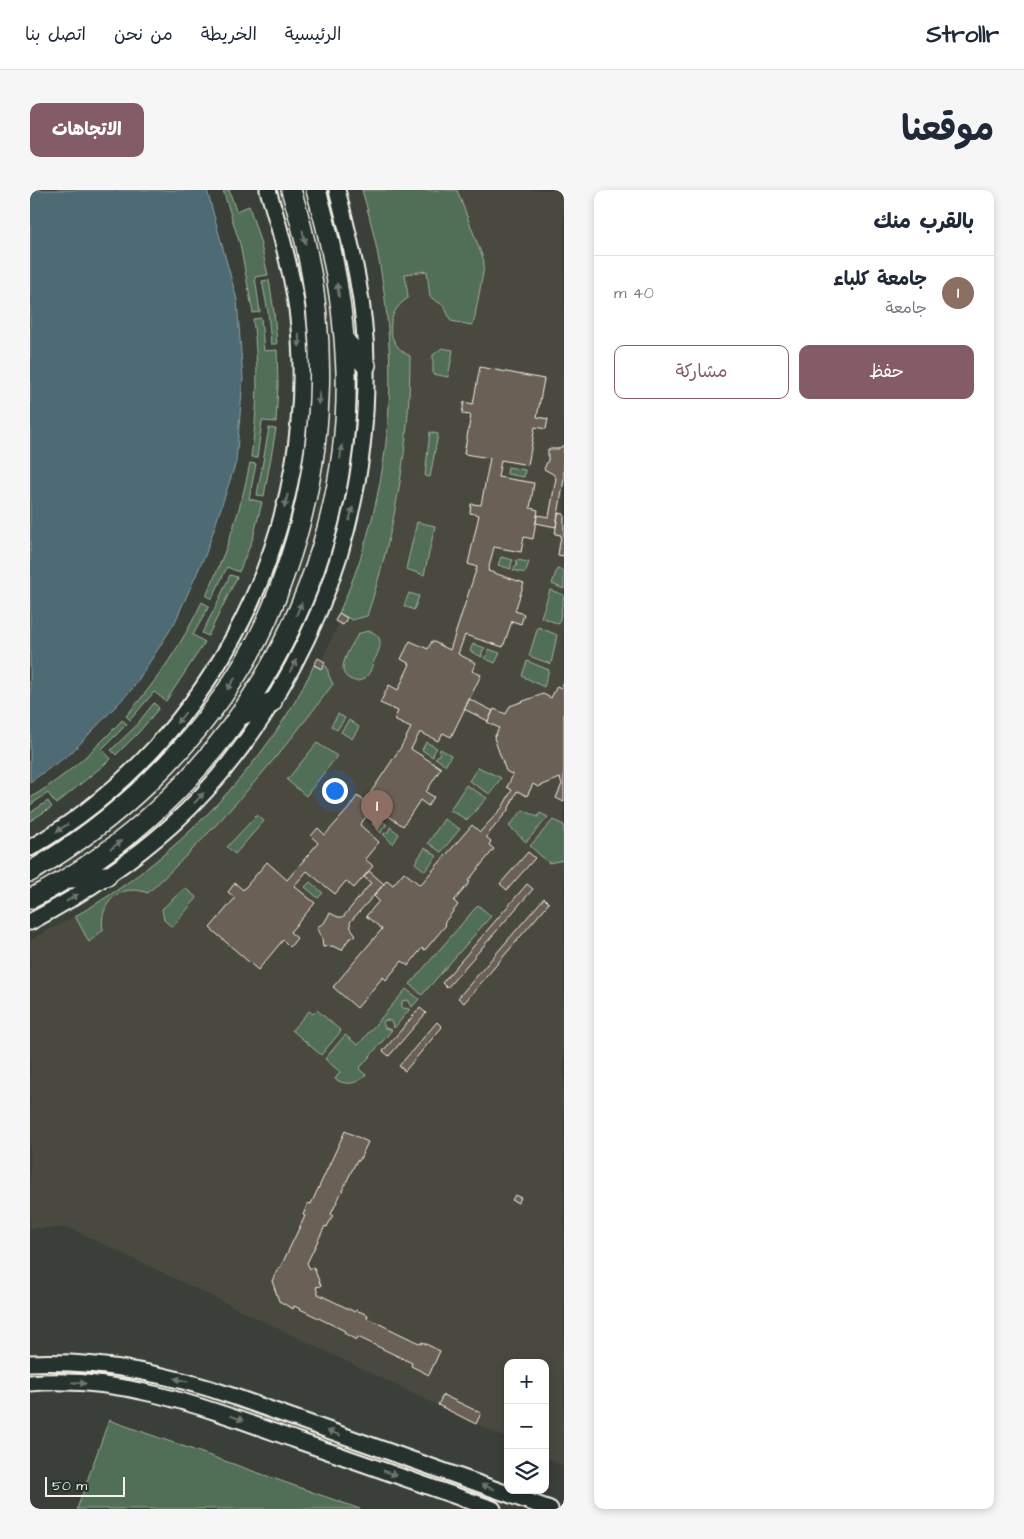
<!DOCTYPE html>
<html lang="ar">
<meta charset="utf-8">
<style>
body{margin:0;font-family:"Architects Daughter","Playpen Sans Arabic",sans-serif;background:#f6f6f7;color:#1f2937;direction:rtl}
.controls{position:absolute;right:15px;bottom:15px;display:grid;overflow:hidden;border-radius:10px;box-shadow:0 2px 8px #0003}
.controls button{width:45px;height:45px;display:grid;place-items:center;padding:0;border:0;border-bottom:1px solid #e0e1e3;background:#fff;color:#1f2937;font:25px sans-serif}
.scale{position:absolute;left:15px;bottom:12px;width:80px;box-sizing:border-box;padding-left:5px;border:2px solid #f4f1e8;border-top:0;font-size:14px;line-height:18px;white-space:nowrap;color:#f4f1e8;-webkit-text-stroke:4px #26332d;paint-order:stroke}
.you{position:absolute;left:304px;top:600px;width:18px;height:18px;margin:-12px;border:4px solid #fff;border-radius:50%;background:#1a73e8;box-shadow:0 0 0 8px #1a73e833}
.badge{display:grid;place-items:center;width:32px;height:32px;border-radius:50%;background:#845c67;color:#fff;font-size:16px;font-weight:700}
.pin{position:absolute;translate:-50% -41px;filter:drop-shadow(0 1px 2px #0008)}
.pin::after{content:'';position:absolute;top:26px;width:18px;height:15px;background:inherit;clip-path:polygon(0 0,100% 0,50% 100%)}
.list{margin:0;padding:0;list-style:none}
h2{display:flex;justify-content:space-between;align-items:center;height:65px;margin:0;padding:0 20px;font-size:21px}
h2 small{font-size:16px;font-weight:400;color:#747a83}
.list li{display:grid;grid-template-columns:32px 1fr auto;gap:15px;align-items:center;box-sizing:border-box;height:75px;padding:0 20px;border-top:1px solid #e0e1e3}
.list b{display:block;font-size:19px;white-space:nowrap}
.list p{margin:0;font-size:16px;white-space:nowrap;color:#747a83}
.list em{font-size:16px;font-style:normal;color:#747a83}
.actions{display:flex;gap:10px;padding:15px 20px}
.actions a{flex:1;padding:11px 0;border:1px solid #845c67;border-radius:10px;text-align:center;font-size:18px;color:#845c67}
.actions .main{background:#845c67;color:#fff}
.icon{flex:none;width:28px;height:28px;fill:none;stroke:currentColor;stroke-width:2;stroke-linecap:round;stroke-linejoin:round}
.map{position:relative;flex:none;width:534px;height:1319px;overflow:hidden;direction:ltr;border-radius:10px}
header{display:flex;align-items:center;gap:30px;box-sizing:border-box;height:70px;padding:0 25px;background:#fff;border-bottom:1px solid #e0e1e3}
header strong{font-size:24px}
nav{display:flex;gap:28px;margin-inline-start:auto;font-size:18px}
.intro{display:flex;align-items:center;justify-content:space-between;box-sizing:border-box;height:120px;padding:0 30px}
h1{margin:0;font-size:35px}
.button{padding:12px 22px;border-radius:10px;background:#845c67;color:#fff;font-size:18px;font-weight:700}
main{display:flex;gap:30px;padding:0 30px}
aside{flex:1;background:#fff;border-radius:10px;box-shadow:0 2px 8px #0003}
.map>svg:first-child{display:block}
.built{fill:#484a41}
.green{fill:#516e56;stroke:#a2b09f}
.water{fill:#4e6a74;stroke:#90a0a2}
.building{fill:#6a6054;stroke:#f4f1e8}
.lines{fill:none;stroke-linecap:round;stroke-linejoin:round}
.secondary-casing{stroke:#f4f1e8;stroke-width:19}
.highway-casing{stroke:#f4f1e8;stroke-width:22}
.secondary{stroke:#26332d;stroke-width:15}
.highway{stroke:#26332d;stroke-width:19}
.oneway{fill:#6e766e}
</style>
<header>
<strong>Strollr</strong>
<nav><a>الرئيسية</a><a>الخريطة</a><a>من نحن</a><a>اتصل بنا</a></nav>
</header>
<div class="intro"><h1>موقعنا</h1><a class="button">الاتجاهات</a></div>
<main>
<aside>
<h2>بالقرب منك<small></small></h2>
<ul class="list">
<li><span class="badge" style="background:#8d6e63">1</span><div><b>جامعة كلباء</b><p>جامعة</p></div><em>40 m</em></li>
</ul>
<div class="actions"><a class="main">حفظ</a><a>مشاركة</a></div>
</aside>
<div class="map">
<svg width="534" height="1319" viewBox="0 0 534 1319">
<rect width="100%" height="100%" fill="#3a4039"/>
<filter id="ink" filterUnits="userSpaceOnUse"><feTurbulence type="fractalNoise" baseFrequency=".02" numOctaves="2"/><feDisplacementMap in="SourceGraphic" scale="10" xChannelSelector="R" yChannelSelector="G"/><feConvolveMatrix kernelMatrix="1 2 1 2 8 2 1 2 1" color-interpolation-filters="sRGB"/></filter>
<g filter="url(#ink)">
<path class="built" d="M332 0H534V1276L515 1267V1173H478V1249L40 1038H0V750L53 722 100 691 147 652 171 630 215 581 236 555 273 500 288 468 292 470 309 433 316 428 309 423 322 394 341 334 354 273 360 211V179L357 117 347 55Z"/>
<path class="green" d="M193 0H199L206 21 219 16 230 51 238 85 225 87 230 122 223 123 210 54Z
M332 0H427L454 71 453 83 444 131 441 135 421 131 414 116 400 107 397 81 375 84 378 108C354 123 355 154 380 166 380 256 365 341 337 426L322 430 309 423C370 287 374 142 332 0Z
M239 90 244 122 247 154H241L238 122 232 91Z
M231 128 234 161 247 160 248 196 246 232 232 231 227 268 221 267C228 220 229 175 223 129Z
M412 158 423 160 418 187 403 184V165Z
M239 238 246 239 234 306 227 305Z
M400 242 408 244 400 287 395 286Z
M220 273 226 274 219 309 232 312 223 348 209 382 197 377 182 409 176 406C196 363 211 320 220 273Z
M478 277 495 280 494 287 477 284Z
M387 332 405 336 394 385 376 379Z
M471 367 483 370 481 374V379L468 375Z
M486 370 499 372 495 383 483 380 487 375Z
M527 379 534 381V399L522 394Z
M200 385 207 387 178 446 172 443 187 414Z
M520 400 534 405 529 434 511 427Z
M379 403 389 406 384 420 374 416Z
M172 412 179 416 163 445 175 452 136 511 124 502 100 530 96 526C127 491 152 454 172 412Z
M508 437 527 445 521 474 499 466Z
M339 441C357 446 349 461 343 473 341 479 339 486 333 489 330 491 325 492 322 490 302 483 321 457 327 446L330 443Z
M443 454 455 458 452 462V467L440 461Z
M458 459 470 463 465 473 454 468 458 464Z
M497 471 519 480 514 497 492 486Z
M284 475 292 479 294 475 297 477 299 486 303 494C247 570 186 639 118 703 91 692 68 713 73 740L59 752 45 726C140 674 239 574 284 475Z
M124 513 129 518 109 542 86 565 81 560 104 538Z
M308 524 315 528 307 540 301 536Z
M92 530 97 534 72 559 81 569 26 614 18 603 0 615V608C35 587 65 560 92 530Z
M319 530 329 537 322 549 311 542Z
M396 552 407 558 404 562 403 567 392 560Z
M287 553 307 566 276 606 257 590Z
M410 559 421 565 416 575 405 568 409 565Z
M448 577 471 588 460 604 439 591Z
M436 595 457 608 437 630 420 620Z
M18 611 22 617 0 631V623Z
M493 620 508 627 510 623 518 627 496 652 479 636Z
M227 625 234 631 205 664 197 657Z
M347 627 357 635 353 638 351 643 342 634Z
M414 629 430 639 411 662 398 653Z
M523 630 534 635V670L519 673 500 656Z
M360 637 369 644 363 654 353 644 358 642Z
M395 658 407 666 395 681 385 673Z
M280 692 293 703 288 708 275 697Z
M155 698 167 708 142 737 134 730 132 719Z
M448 715 461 726 392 805 380 794Z
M376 799 389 809 382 817 378 810 372 811V818L380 819 364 838 361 831 355 830 353 833 355 838 362 840 329 879 336 885C327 894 316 896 305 889L310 882 295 869 315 845 328 855Z
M287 820 311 841 291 865 262 840 279 821 283 824Z
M79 1230 330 1319H47Z"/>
<path class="water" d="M0 0H177L207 110 213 189 206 272 176 363 144 434 103 498 41 563 0 592Z"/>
<path class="building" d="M450 177 514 189 507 227 518 229 516 239 505 237 498 275 471 270 468 287 504 293 500 318 508 320 503 349 494 347 491 362 464 357 458 381 494 393 485 421 494 424 491 434 482 431 473 457 435 445 428 464 446 473 442 481 451 485 421 547 413 543 408 551 390 542 381 559 411 578 396 602 404 607 398 616 390 610 373 636 344 616 330 635 349 652 335 669 343 676 324 698 316 691 305 704 277 681 264 696 285 713 260 742 267 748 260 757 253 750 228 780 180 738 205 708 198 702 205 693 213 700 237 672 257 690 288 653 281 646 288 638 295 645 319 618 327 606 335 611 371 557 381 538 364 530 368 521 350 513 359 495 368 500 380 474 371 469 380 451 398 459 402 451 420 460 447 377 438 374 449 325 440 323 441 314 451 315 460 268 434 264 441 225 432 224 434 212 443 214Z
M534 255V289L526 337 506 333 507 325 519 327 526 288 523 284 514 279 518 270V259H528Z
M528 323 534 324V366L528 365 531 345 525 344Z
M309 423 317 428 313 435 305 431Z
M288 468 295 472 292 479 284 475Z
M534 492V612L526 608 532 594 530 588 508 597 503 594 497 606 487 601 478 620 456 647 461 651 459 655 464 659 438 691 440 692 424 711 428 715 414 733 416 735 395 760 392 758 378 776 372 771 356 790 353 787 327 818 303 797 352 739 336 726 349 711 344 706 357 690 363 695 374 682 390 695 442 635 450 642 472 618 482 600 477 597 483 585 476 581 464 548 469 538 457 532 458 531 464 519 476 524 480 516 513 504 521 508 527 496 531 498Z
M439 509 463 521 458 531 434 519Z
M498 662 505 668 477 700 470 694Z
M339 681 354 694 320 732 321 738 326 745 318 750 312 760 302 756 293 757 292 748 287 737 294 733 300 723 308 727H313L341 693 334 687Z
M497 694 503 699 417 798 412 793Z
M514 708 519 713 434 813 428 808Z
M390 818 396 823 359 866 353 861Z
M407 832 412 837 375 881 369 876Z
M315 941 338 952 329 971 327 970 301 1024 303 1025 297 1037 295 1036 277 1073 280 1079 284 1078 291 1096 286 1097 288 1104 325 1122 326 1120 338 1125 337 1128 391 1154 392 1152 410 1161 399 1185 381 1176 382 1173 328 1147 326 1150 314 1143 315 1141 264 1116 263 1119 249 1111 242 1091 249 1077 250 1078 275 1026 273 1025 278 1013 281 1014Z
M485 1005 491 1008 488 1013 482 1010Z
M413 1205 451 1223 446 1234 408 1215Z"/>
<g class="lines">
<defs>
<path id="secondary" d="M0 658C186 551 294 332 267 119 261 78 250 39 238 0
M0 732C51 705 100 673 143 634 177 603 206 567 232 528 302 421 338 304 336 175 336 116 322 57 307 0
M0 1173C70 1170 139 1184 205 1207L520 1319
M0 1193C94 1185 179 1219 266 1250 332 1273 397 1296 463 1319"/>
<path id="highway" d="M314 150 336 175
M209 526 242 512
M0 682C88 630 164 558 216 470 232 443 245 413 255 383 299 259 301 125 261 0
M40 688 77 686
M0 709C193 611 322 398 316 181 314 120 303 58 286 0"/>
</defs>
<use href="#secondary" class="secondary-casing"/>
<use href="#highway" class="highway-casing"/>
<use href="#secondary" class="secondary"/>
<use href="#highway" class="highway"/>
</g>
<defs><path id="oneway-solid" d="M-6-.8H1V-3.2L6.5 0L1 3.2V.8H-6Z" transform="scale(1.25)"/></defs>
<g class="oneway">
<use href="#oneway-solid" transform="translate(274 47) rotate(77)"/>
<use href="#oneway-solid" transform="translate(308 100) rotate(-98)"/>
<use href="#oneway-solid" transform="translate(269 150) rotate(88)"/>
<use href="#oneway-solid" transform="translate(289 208) rotate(93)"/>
<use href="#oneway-solid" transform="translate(311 262) rotate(-83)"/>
<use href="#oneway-solid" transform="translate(256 311) rotate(104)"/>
<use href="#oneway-solid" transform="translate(321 324) rotate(-76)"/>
<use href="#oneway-solid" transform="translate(269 419) rotate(-67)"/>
<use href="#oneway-solid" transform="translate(263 476) rotate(-62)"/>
<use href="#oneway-solid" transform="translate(201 494) rotate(124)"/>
<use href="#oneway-solid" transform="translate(151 528) rotate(129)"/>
<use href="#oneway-solid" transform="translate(169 608) rotate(-47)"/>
<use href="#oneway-solid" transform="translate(32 638) rotate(146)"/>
<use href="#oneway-solid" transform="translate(86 655) rotate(-38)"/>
<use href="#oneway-solid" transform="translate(42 708) rotate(-31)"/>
<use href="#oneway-solid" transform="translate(151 1190) rotate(-166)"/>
<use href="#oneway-solid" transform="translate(49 1193) rotate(5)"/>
<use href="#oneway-solid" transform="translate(207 1228) rotate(21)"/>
<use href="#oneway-solid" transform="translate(304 1243) rotate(-160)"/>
<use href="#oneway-solid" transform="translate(360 1283) rotate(19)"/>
<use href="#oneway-solid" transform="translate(458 1297) rotate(-160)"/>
</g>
</g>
</svg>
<div class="controls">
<button>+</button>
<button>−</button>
<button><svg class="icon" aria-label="layers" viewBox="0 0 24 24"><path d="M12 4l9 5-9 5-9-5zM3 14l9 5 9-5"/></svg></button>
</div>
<div class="scale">50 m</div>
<div class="you"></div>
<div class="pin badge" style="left:347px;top:641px;background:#8d6e63">1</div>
</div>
</main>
